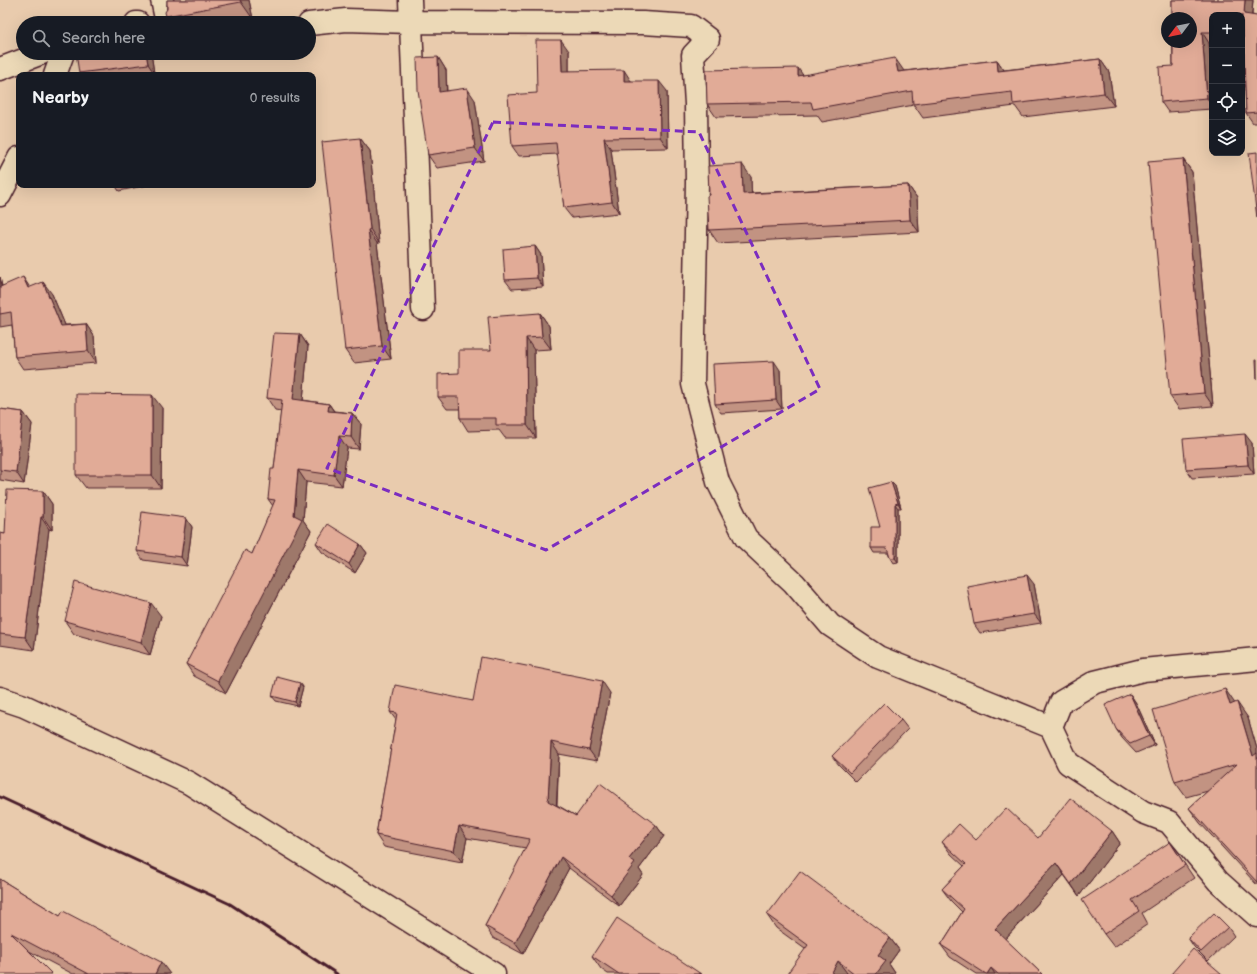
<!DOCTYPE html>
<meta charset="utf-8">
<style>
body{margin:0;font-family:"Balsamiq Sans",sans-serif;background:#242831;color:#f1f3f6}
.controls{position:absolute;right:12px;top:12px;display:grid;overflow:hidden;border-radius:8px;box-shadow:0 4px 16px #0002}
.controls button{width:36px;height:36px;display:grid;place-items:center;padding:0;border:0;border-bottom:1px solid #363941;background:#171b24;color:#f1f3f6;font:20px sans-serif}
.compass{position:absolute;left:1161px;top:12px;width:36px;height:36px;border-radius:50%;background:#171b24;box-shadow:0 4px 16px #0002;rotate:238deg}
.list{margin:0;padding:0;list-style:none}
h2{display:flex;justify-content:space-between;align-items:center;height:52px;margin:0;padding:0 16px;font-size:17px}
h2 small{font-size:13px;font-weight:400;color:#9ea1a6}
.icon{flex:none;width:22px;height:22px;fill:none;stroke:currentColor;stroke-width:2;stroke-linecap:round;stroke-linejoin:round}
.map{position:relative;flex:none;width:1257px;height:974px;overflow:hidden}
.search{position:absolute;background:#171b24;box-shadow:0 4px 16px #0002;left:16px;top:16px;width:300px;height:44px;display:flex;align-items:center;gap:10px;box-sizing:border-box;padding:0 14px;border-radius:22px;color:#9ea1a6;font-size:15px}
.panel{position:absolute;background:#171b24;box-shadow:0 4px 16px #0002;left:16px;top:72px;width:300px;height:116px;border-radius:8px}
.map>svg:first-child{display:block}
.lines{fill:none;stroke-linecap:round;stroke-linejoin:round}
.minor-casing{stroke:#4a1f2b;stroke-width:25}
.minor{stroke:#ecd9b7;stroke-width:22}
.rail{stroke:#4a1f2b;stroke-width:3}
.wall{fill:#c29382;stroke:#4a1f2b}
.shaded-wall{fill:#9e786a;stroke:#4a1f2b}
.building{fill:#e1ab97;stroke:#4a1f2b}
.marked{fill:none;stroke:#7b2cbf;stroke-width:3;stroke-dasharray:8 5;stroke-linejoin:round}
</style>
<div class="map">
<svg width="1257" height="974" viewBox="0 0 1257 974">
<rect width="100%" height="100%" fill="#e9cbad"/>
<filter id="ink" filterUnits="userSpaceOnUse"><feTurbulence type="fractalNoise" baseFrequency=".025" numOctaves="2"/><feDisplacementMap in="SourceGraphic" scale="8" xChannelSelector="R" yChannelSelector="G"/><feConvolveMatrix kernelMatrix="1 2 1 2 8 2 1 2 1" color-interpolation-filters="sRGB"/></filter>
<g filter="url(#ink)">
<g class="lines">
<defs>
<path id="minor" d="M162 0 167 23
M410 0 423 309
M136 23H138
M309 24 346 20 410 22 643 23 691 26 708 39 693 55 696 104 697 183 693 384 718 482 746 538 794 583 830 625 878 657 1051 727
M0 69 42 53
M55 75 63 53
M0 195 19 158
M1257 659 1143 670 1095 682 1061 702 1051 727 1068 763 1143 812 1169 822 1218 881 1257 916
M0 698 24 706 189 783 494 974"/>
</defs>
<use href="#minor" class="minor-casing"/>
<use href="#minor" class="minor"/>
<path class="rail" d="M0 797 230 904 337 974"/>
</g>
<path class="wall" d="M167 0H249L253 19 231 23H171L166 16 167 3Z
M1172 0H1253L1252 15 1257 16V123H1253L1246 113 1243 42H1242V15H1212V43H1209L1212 80V109L1168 112 1161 102 1173 66Z
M569 51V71L631 81 667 91 668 148 611 149 619 213 572 218 564 208 558 154 519 156 512 146 537 93Z
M151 53 154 73 142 75H80L79 73Z
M438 57 446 70 447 91 475 100 484 161 437 168 428 155Z
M1100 59 1109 72 1114 106 1023 117 1015 106 923 118 914 105 822 122 817 115 716 117 707 104 803 75 904 71 997 60 1004 70Z
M360 138 370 151 379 243H377L391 359 354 363 345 350Z
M1183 159 1192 172 1213 406 1179 409 1170 396Z
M751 177V193L908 185 917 198 919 232 718 243 709 230V195Z
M115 185H148L119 191Z
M535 246 541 255 543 287 512 289 505 280Z
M0 277 2 286 30 288 52 294 65 325 86 324 94 336 96 363 23 369 15 357 12 325 0 327Z
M540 313 549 326 551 349 534 350 536 438H505L499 430 468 431 460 418V409H447L438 397 459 373Z
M300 334 308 346 303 400 329 404 334 411 352 413 361 424 359 449 347 448 342 486 306 482 303 520 311 531 226 693 194 676 186 664 252 554 273 506 268 499 274 469 281 411 275 410 267 398Z
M780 370 782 409 721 413 715 404Z
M162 408 161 488H86L76 475Z
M0 409 23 412 32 424 24 484 0 480Z
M1252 443 1254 474 1192 478 1186 469Z
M891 482 895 486 901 508H898V562L893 563 890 558 888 553H874L871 548 880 527Z
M43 491 52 504V530L49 529 34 650 0 645V533L5 534Z
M186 518 192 527 187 566 143 560 137 551Z
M316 543 360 544 367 553 355 573 322 552Z
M1034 584 1041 623 980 633 974 624Z
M161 616 150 655 74 634 65 621Z
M300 683 303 687 298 706 276 701 272 696Z
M610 693 597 761 559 754 557 805 576 816 656 825 664 836 639 869 643 875 619 906 569 868 523 954 493 938 485 926 526 848 467 838 462 862 384 847 376 835 396 720 390 712 473 701Z
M1130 694 1136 703 1155 745 1136 753 1122 738 1116 729Z
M1235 703 1248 718 1257 749V885L1200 823 1189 808 1208 791 1186 797 1175 782Z
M901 720 908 729 856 782 839 765 832 756Z
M1112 831 1120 843 1079 896 1064 875 1005 939 1042 974H976L950 957 941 945 962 912 951 901 942 889 964 866 951 854 942 842 976 840 1038 838Z
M1170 842 1194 878 1142 913 1148 924 1114 947 1104 934Z
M0 879 60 916 170 974H73L29 951 0 974Z
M767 915 890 938 899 950 889 964 895 973 894 974H848L805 949 776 928Z
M1228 927 1234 936 1208 961 1194 947 1188 938Z
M592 956 702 974H608L601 969Z"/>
<path class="shaded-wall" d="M240 0H249L253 19 241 2Z
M1245 0H1253L1251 24 1244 14Z
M1202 32 1209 43 1212 80V106L1207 98Z
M561 40 569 51V82L562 71Z
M146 53H151L154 73 148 64Z
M438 57 446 70 447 104 439 92Z
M895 58 904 71 898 72Z
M1100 59 1109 72 1114 106 1104 93Z
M997 60 1006 73 998 71Z
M798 68 807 81 798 76Z
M624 70 631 81V92L624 81Z
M659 81 667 91 668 148 660 137Z
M467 88 475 100 484 161 475 148Z
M360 138 370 151 379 243 370 229Z
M604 138 611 149 619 213 612 202Z
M1183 159 1192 172 1213 406 1204 393Z
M742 164 751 177 752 206 743 194Z
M908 185 917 198 919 232 910 220Z
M368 230 377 243 391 359 382 346Z
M535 246 541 255 543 287 537 278Z
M0 277 4 300 0 295Z
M23 277 31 289 28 288Z
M43 282 52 294 70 337 61 326Z
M540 313 549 326 551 349 542 337Z
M86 324 94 336 96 363 88 351Z
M300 334 308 346 302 411 293 399Z
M526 338 534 350 536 438 527 425Z
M774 361 780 370 782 409 776 400Z
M152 395 162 408 161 488 152 475Z
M329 404 337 416 328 411Z
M23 412 32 424 24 484 16 472Z
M352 413 361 424 359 449 351 437Z
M1245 434 1252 443 1254 474 1248 465Z
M339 436 347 448 342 486 334 475Z
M298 470 306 482 303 520 311 531 226 693 218 681 294 515Z
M891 482 895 486 901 508 898 503Z
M43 491 52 504V530L43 517Z
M895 504 898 508V562L895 558Z
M41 517 49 529 34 650 25 637Z
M186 518 192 527 187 566 181 557Z
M360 544 367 553 355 573 349 564Z
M1027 575 1034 584 1041 623 1034 614Z
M151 603 161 616 150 655 141 642Z
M602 681 610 693 597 761 589 750Z
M300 683 303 687 298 706 295 702Z
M1225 689 1236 705H1230Z
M1130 694 1136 703 1155 745 1149 736Z
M1237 702 1248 718 1257 749V762L1253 756Z
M551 742 559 754 556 812 548 801Z
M656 825 664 836 639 869 643 875 619 906 611 895 629 859Z
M459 826 467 838 462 862 454 851Z
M1112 831 1120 843 1079 896 1071 884Z
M561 857 569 868 523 954 515 943Z
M1056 863 1064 875 1003 941 995 929Z
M890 938 899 950 889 964 895 973 894 974H876L878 955Z
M838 961 847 973 846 974H831Z
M161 962 170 974H155Z
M991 968 995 974H987Z"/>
<path class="building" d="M167 0H240L241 2 166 16 165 12 167 9Z
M1172 0H1245L1244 14 1257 16V112L1246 113 1243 32H1242V15H1212V32H1202L1207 98 1161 102 1159 67 1173 66V42H1191V18H1172Z
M536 40H561L562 71 624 70V81H659L660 137 604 138 612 202 564 208 556 143 512 146 508 95 537 93Z
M76 53H146L148 64 79 73Z
M438 57 439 92 467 88 475 148 428 155 418 90 417 58Z
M895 58 898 72 997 60 998 71 1100 59 1104 93 1013 104 1012 92 913 104 912 91 813 109 811 102 707 104 706 70 798 68V76Z
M360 138 370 229 368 230 382 346 345 350 322 142Z
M1257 152V218L1249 153Z
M1183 159 1204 393 1170 396 1148 162Z
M742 164 743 194 908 185 910 220 709 230 707 196 709 195 708 166Z
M535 246 537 278 505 280 503 249Z
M23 277 28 288 43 282 61 326 86 324 88 351 15 357 11 312 0 314V287Z
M540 313 542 337 526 338 527 425H496V418H460L459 397H438V374L459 373V350H491L488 317Z
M274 333 300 334 293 399 329 404 328 411 352 413 351 437 339 436 334 475 298 470 294 515 302 519 218 681 186 664 245 550 252 554 275 500 268 499 271 469H274L282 400 267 398Z
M1256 360H1257V379Z
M774 361 776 400 715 404 713 364Z
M76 394 152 395V475H76Z
M0 409 23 412 16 472 0 470Z
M1245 434 1248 465 1186 469 1183 439Z
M891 482 898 503 895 504V558H890L887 548H871V527H880L869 488Z
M7 490 43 491V517H41L25 637 0 634V533L5 534Z
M142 512 186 518 181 557 137 551Z
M328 524 360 544 349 564 316 543Z
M1027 575 1034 614 974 624 967 586Z
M75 582 151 603 141 642 65 621Z
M481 657 602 681 589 750 551 742 548 801 576 816 600 783 656 825 629 859 635 863 611 895 561 857 515 943 485 926 530 839 459 826 454 851 376 835 397 713 390 712 395 685 473 701Z
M277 677 300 683 295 702 272 696Z
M1225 689 1230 705 1237 702 1253 756 1257 753V882L1189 808 1237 764 1175 782 1153 710Z
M1130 694 1149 736 1130 744 1116 729 1105 705Z
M884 703 901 720 850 773 832 756Z
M1070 798 1112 831 1071 884 1056 863 995 929 1042 974H998L991 968 987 974H986L941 945 964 909 942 889 966 864 942 842 959 824 976 840 1006 808 1038 838Z
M1170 842 1185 865 1132 900 1139 911 1104 934 1082 900Z
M800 871 890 938 878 955 886 961 876 974H855L838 961 831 974H787L808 945 767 915Z
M0 879 60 916 63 911 161 962 155 974H89L11 933 52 974H0Z
M1214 913 1228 927 1201 952 1188 938Z
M617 918 701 974H619L592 956Z
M1193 949 1222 974H1171Z"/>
</g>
<path class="marked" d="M493 122 699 132 820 389 546 550 327 468Z"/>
</svg>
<div class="controls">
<button>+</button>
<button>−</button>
<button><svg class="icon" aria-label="locate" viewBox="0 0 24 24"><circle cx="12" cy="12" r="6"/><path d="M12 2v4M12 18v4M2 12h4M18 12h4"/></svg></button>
<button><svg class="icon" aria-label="layers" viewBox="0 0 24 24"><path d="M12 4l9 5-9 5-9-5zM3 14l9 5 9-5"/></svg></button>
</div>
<svg class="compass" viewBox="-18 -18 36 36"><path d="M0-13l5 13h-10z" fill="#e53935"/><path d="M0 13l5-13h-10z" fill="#9ea1a6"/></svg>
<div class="search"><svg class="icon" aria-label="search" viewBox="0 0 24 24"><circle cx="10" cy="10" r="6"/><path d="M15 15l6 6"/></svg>Search here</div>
<section class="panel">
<h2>Nearby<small>0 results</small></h2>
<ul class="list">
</ul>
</section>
</div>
